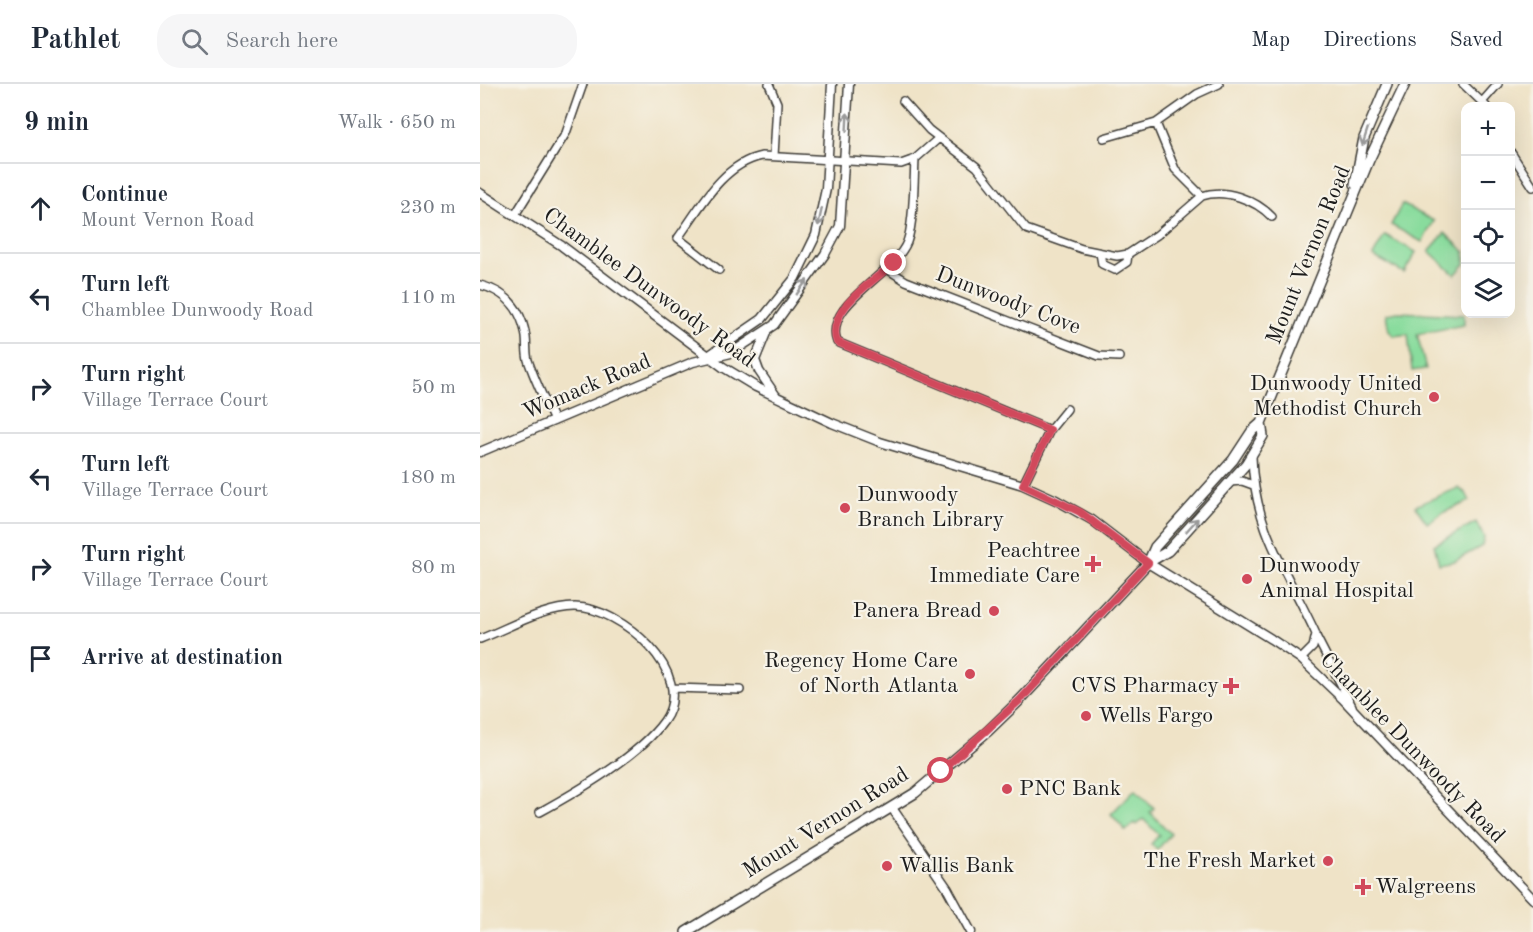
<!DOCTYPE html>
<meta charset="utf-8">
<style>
body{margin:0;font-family:"Old Standard TT",serif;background:#f6f6f7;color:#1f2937}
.controls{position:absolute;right:18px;top:18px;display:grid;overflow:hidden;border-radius:12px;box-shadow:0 6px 24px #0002}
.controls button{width:54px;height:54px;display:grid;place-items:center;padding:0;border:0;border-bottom:2px solid #e0e1e3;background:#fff;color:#1f2937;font:30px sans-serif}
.stop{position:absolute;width:18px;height:18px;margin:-14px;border:4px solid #d1495b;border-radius:50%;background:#fff}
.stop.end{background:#d1495b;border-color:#fff;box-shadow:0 2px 6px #0008}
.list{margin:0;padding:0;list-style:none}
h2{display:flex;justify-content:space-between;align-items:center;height:78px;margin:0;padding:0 24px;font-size:26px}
h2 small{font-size:20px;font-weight:400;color:#747a83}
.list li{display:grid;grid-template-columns:39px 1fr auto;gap:18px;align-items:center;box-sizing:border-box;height:90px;padding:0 24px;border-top:2px solid #e0e1e3}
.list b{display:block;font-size:22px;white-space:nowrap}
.list p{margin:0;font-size:20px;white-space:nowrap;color:#747a83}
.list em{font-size:20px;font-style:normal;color:#747a83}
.icon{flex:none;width:33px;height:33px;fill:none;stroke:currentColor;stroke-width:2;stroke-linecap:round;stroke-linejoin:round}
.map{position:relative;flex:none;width:1053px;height:848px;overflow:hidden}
header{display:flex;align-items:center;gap:36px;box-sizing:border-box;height:84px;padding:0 30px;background:#fff;border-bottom:2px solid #e0e1e3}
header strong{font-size:28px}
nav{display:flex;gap:33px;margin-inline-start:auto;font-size:21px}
.search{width:420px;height:54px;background:#f6f6f7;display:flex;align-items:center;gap:15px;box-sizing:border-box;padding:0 21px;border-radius:24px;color:#747a83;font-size:22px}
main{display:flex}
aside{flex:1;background:#fff}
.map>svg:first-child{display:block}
.green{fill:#89dc9d;stroke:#527c5c;stroke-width:1.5}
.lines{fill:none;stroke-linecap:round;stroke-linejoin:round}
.minor-casing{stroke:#3c3a36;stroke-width:10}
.tertiary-casing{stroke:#3c3a36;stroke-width:11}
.secondary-casing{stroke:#3c3a36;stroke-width:12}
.minor{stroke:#fff;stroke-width:7}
.tertiary{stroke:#fff;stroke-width:8}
.secondary{stroke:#fff;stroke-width:9}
.oneway{stroke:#999}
.route{stroke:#d1495b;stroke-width:8}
.poi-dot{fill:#d1495b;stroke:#f7f3e8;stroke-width:2}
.labels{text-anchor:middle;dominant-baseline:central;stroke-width:4.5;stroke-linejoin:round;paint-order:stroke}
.street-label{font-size:22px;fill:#1c1c1c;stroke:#f7f3e8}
.poi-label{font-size:22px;fill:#1c1c1c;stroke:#f7f3e8;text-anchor:end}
</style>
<header>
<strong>Pathlet</strong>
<div class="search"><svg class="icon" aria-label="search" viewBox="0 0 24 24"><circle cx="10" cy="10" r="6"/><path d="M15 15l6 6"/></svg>Search here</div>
<nav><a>Map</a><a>Directions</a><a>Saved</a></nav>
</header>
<main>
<aside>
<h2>9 min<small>Walk · 650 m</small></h2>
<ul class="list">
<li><svg class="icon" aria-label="ahead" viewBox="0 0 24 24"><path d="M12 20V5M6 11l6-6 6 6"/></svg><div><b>Continue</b><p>Mount Vernon Road</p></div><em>230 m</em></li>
<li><svg class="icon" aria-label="left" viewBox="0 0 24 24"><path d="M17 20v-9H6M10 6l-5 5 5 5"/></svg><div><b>Turn left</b><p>Chamblee Dunwoody Road</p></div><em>110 m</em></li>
<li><svg class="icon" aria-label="right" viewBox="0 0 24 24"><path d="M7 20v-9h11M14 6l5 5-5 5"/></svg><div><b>Turn right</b><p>Village Terrace Court</p></div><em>50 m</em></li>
<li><svg class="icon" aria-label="left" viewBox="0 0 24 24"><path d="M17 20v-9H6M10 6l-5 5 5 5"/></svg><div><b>Turn left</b><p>Village Terrace Court</p></div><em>180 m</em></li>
<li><svg class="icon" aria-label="right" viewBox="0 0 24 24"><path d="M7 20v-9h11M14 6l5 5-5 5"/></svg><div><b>Turn right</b><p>Village Terrace Court</p></div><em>80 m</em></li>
<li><svg class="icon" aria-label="arrive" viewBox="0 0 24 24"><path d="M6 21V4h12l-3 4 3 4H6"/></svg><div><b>Arrive at destination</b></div></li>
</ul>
</aside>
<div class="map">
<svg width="1053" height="848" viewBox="0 0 1053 848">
<rect width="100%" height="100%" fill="#f7f3e8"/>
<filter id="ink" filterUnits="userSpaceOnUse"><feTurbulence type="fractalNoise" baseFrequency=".0167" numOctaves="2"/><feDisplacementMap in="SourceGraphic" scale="12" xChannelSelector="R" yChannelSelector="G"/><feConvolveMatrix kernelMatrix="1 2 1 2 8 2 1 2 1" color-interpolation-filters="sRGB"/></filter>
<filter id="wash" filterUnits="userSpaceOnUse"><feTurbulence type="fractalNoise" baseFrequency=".008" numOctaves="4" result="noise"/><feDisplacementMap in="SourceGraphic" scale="24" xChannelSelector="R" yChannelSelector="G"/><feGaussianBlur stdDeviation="1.35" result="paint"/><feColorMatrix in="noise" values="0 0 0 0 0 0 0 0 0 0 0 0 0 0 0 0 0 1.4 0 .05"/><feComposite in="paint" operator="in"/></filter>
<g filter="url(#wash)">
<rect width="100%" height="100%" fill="#efe3c7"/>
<path class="green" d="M922 120 954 137 942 158 911 141Z
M965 149 985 168V180L975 191 949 167Z
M905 151 936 168 924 189 893 172Z
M918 228 984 231V241L937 250 946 285 932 287 928 250 914 252 909 247 906 230Z
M978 404 986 409 990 417 962 429 947 439 935 422Z
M996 438 1004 453 1002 462 975 477 959 480 954 461Z
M655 705 674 724 670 728 691 750 677 766 671 760 679 751 663 735 657 741 654 739 646 747 631 730Z"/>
</g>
<g filter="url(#ink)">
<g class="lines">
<defs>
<path id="minor" d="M289 0 297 19 294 72
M983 0 1006 22
M423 17 449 46 497 83 546 145 602 165 637 172 648 170 677 151 722 112C745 104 776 116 792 133
M1003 17 1018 0
M676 39 695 85 722 112
M624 54 676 39 717 10 739 0
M1030 67 1053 103
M435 75C434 96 434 140 427 158 414 191 343 220 357 258L570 346
M35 131 86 49 103 0
M620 169 622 180 635 186 647 178 648 170
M407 185 426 197 619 272 639 273
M239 186 198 154C220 124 242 80 282 72L421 80 435 75 459 54
M0 201C27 208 42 226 46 253 47 261 46 269 48 276 55 297 65 317 74 337
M772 373C774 445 807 487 836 550L833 563 821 575
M750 398 762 397 773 401
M543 401 570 346 587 325
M836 552 872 622
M0 555C29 544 64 523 95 523 140 523 218 589 184 637 159 672 98 707 60 728
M193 604 260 606"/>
<path id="tertiary" d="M0 109 82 162 243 283 276 303 352 339 400 358 543 401 576 416 612 436 668 479 791 555 821 575 862 614 1053 815
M286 249 275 276 279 287 296 312
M231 270 282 235 315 194 336 151 346 105 352 0
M0 368 213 278 251 269 294 241 345 170 360 142 369 0
M412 724 467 804 491 848"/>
<path id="secondary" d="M875 100 884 54 907 0
M668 479 688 467 766 380 783 352 781 339
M206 848 435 709 508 647 540 616 668 479 675 463 753 376 772 347 781 339 889 76 925 0"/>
</defs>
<use href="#minor" class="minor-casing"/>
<use href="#tertiary" class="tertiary-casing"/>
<use href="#secondary" class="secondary-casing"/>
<use href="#minor" class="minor"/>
<use href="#tertiary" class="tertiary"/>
<use href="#secondary" class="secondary"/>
</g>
<defs><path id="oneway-shaft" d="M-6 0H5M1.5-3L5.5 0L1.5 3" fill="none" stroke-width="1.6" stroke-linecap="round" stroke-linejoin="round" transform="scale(1.5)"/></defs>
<g class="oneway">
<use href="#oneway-shaft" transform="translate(367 38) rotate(-87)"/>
<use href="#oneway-shaft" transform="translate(885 53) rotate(108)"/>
<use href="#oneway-shaft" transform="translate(340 133) rotate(102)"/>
<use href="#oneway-shaft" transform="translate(322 203) rotate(-54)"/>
<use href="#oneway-shaft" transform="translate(712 441) rotate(-48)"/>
</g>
</g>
<g class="lines" filter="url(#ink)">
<path class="route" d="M414 179C394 197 345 226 357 258L570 346 543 401 600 428 668 479 540 616 461 687"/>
</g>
<g class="poi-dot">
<circle cx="954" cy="313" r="6"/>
<circle cx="365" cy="424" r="6"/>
<path d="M610 471h6v6h6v6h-6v6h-6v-6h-6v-6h6z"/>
<circle cx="767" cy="495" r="6"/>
<circle cx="514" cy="527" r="6"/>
<circle cx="490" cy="590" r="6"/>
<path d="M748 593h6v6h6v6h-6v6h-6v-6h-6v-6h6z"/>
<circle cx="606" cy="632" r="6"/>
<circle cx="527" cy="705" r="6"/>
<circle cx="848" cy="777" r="6"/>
<circle cx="407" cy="782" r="6"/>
<path d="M880 794h6v6h6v6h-6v6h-6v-6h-6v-6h6z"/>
</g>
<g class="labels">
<g class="street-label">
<text transform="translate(829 171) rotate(-68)">Mount Vernon Road</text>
<text transform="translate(169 204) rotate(36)">Chamblee Dunwoody Road</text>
<text transform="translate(528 217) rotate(21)">Dunwoody Cove</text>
<text transform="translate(107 303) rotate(-23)">Womack Road</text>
<text transform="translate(932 664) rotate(46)">Chamblee Dunwoody Road</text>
<text transform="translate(346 739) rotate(-32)">Mount Vernon Road</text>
</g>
<g class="poi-label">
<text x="942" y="300">Dunwoody United<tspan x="942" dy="25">Methodist Church</tspan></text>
<text x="377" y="411" text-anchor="start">Dunwoody<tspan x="377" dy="25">Branch Library</tspan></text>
<text x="600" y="467">Peachtree<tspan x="600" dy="25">Immediate Care</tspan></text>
<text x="779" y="482" text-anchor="start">Dunwoody<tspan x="779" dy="25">Animal Hospital</tspan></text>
<text x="502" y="527">Panera Bread</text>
<text x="478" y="577">Regency Home Care<tspan x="478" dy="25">of North Atlanta</tspan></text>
<text x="739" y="602">CVS Pharmacy</text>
<text x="618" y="632" text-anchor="start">Wells Fargo</text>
<text x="539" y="705" text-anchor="start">PNC Bank</text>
<text x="836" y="777">The Fresh Market</text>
<text x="419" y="782" text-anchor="start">Wallis Bank</text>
<text x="895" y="803" text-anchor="start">Walgreens</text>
</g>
</g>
</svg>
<div class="controls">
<button>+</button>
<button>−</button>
<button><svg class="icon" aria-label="locate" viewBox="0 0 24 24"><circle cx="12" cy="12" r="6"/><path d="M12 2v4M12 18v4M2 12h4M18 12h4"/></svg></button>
<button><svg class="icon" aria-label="layers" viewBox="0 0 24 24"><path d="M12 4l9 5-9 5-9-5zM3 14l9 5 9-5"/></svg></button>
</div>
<div class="stop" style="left:461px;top:687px"></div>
<div class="stop end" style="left:414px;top:179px"></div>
</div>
</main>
